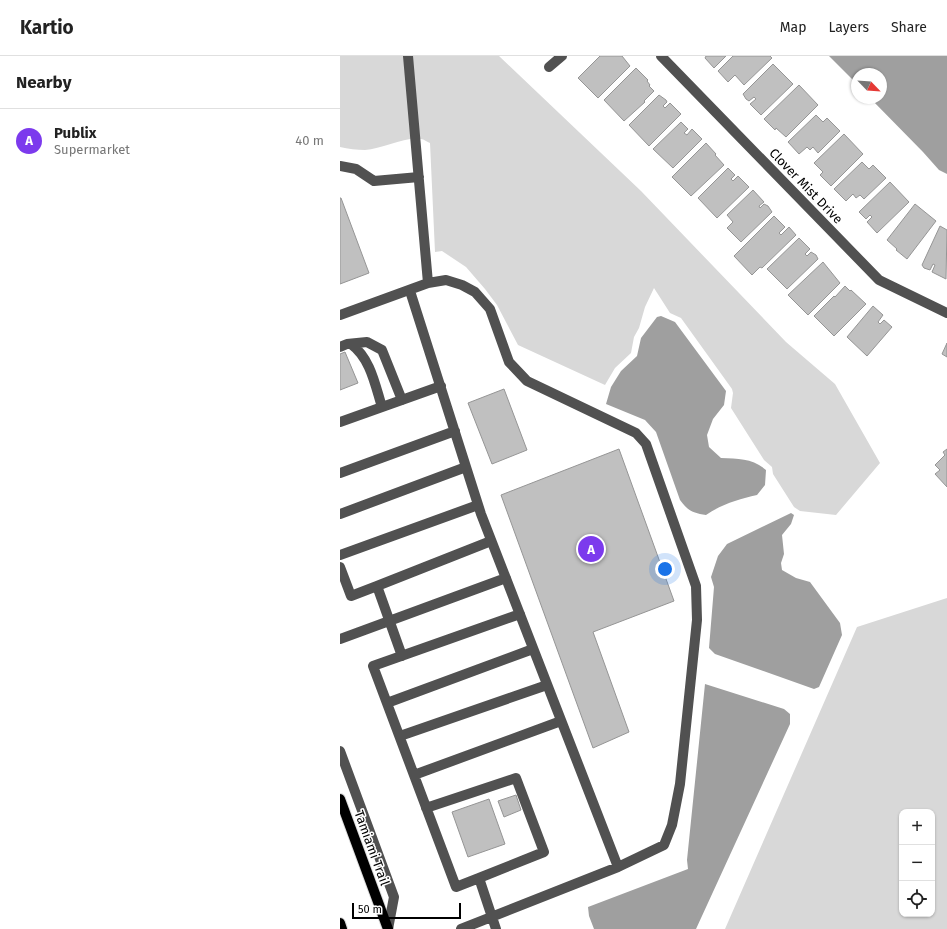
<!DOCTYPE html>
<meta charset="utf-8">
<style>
body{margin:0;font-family:"Fira Sans",sans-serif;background:#f6f6f6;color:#222}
.controls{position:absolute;right:12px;bottom:12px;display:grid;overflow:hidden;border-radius:8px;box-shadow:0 1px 3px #0004}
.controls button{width:36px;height:36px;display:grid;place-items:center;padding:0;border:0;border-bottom:1px solid #e0e0e0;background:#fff;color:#222;font:20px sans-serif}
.compass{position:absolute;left:511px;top:12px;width:36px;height:36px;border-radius:50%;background:#fff;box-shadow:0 1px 3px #0004;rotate:115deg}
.scale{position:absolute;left:12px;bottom:10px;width:109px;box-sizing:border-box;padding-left:4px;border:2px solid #000;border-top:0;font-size:11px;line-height:14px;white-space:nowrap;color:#000;-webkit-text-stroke:3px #fff;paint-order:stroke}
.you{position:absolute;left:325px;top:513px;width:14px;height:14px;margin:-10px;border:3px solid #fff;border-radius:50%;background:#1a73e8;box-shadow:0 0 0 6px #1a73e833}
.badge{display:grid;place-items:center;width:26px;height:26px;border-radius:50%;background:#7c3aed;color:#fff;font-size:13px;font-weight:700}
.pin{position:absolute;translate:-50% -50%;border:2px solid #fff;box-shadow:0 1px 4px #0006}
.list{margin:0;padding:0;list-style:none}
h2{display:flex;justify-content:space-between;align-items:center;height:52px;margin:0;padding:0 16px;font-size:17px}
h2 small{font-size:13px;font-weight:400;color:#767676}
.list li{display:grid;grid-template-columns:26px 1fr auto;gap:12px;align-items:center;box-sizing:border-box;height:64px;padding:0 16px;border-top:1px solid #e0e0e0}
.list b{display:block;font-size:15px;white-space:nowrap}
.list p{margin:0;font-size:13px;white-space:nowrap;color:#767676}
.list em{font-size:13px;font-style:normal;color:#767676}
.icon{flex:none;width:22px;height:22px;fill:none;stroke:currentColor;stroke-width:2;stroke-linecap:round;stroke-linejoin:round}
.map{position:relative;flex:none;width:607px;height:873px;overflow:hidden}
header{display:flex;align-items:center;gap:24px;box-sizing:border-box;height:56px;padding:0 20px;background:#fff;border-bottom:1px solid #e0e0e0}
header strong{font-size:19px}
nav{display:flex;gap:22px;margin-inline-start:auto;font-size:14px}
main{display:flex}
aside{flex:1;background:#fff}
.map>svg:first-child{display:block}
.green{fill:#d8d8d8;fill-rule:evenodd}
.water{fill:#9f9f9f}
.building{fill:#c0c0c0;stroke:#959595}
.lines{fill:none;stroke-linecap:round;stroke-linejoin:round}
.major-casing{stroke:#dbdbdb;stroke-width:12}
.minor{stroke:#515151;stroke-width:10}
.major{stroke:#000;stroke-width:10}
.labels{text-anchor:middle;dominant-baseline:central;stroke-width:3;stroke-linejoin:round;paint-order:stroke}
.street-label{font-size:13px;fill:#000;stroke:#fff}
</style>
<header>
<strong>Kartio</strong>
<nav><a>Map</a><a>Layers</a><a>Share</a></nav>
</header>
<main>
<aside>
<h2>Nearby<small></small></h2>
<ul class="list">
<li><span class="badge">A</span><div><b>Publix</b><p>Supermarket</p></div><em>40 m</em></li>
</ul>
</aside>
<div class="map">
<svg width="607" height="873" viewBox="0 0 607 873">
<rect width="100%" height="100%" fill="#fff"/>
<path class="green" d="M0 0H159L301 135 446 286 495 328 540 407 496 459 460 455 454 451 433 418 432 411 424 404 391 352 393 337 392 333 341 262 330 257 314 232 305 251 299 272 294 281 291 297 275 312 265 329 178 289 157 249 145 233 126 211 102 195 95 196 90 87C87 86 84 83 81 83 66 80 42 93 25 94 17 94 8 93 0 91Z
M607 542V873H385L517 571ZM562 756H592V858H562Z"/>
<path class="water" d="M489 0H607V118L599 114 583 96 530 42H541V18H517V28Z
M321 260 335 266 386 335 384 349 373 363 367 379 369 391 381 402C399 403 412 402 426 414L425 429 417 439C399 443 382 448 366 459 353 457 348 455 340 444L316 376 305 364 266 348 271 331 281 315 297 300 301 282 317 261Z
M451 457 454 459 451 468 442 479 444 498 441 507 442 514 456 522 470 526 500 567 502 579 479 631 474 633 375 598 369 592 374 531 371 521 378 500 387 488Z
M365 628 444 653 450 658V668L356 873H254L249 860 248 851 348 813 347 804Z"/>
<path class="building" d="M260 0H282L290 10 258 42 238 22Z
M366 0H386L374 12 365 2Z
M393 0H430L432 2 404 29 395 19 388 26 378 15Z
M433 8 453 28 421 59 410 48 416 43 414 41 409 45 406 43 403 38Z
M296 12 308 24 307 25 310 29 309 30 314 35 304 45 305 46 284 65 264 44Z
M459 29 478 49 446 81 436 72 435 74 424 63Z
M319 39 326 44 327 46 323 50 325 52 330 47 341 58 309 90 289 69Z
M476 59 483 66 487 62 500 75 478 97 473 91 470 94 467 91 459 98 448 86Z
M341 66 348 73 344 77 347 79 352 73 362 83 333 112 313 93Z
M504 78 523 98 491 130 480 119 483 116 474 107Z
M366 87 376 98 375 99 384 109 351 140 332 121Z
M522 106 529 113 533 109 546 122 524 143 520 139 516 142 513 138 506 145 494 133Z
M388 112 395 119 391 123 393 125 398 120 409 131 377 162 358 142Z
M550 126 569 146 537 177 527 166 532 161 530 159 526 163 519 156Z
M413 134 424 146 419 150 420 152 424 148 428 150 432 156 401 186 387 172 393 166 387 159Z
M0 142H1L29 217 0 228Z
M575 148 596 165 567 203 556 194 557 193 547 184Z
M434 160 445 171 439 177 441 179 449 171 456 179 422 212 420 211 412 219 394 200Z
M600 170 607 174 606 223 592 216 595 209 593 208 590 214 584 212 582 209Z
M459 182 470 193 465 198 467 200 471 196 476 199 478 203 447 233 427 213Z
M483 206 500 227 468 259 448 239Z
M505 230 510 235 511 234 526 248 494 280 474 260 494 240 495 241Z
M533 250 543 259 538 266 540 268 544 264 552 271 527 300 507 281Z
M607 287V301L602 298Z
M5 296 18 327 0 334V298Z
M164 333 187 394 152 408 128 347Z
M279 393 334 545 253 576 289 676 253 692 161 439Z
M607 393V431L595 418 600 414 595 409 605 399 603 396Z
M176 739 181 754 164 761 158 745Z
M149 743 165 788 128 801 112 756Z"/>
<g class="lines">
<defs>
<path id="major" d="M0 743 48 873
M0 867 2 873"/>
</defs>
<use href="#major" class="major-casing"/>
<path class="minor" d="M68 0 88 227
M321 0 539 224 607 257
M209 11 222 0
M0 110 16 113 34 125 79 121
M70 235 141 458 278 811
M0 259 88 227 106 224 122 229 135 236 150 253 169 306 187 325 296 377 306 388 356 530 357 564 340 728 332 769 324 789 278 811 121 873
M11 288C31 303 35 329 42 351
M0 291 7 288 27 286 42 294 62 344
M0 366 101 330
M0 417 115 375
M0 458 126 411
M0 499 138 449
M0 511 11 540 37 530 62 600
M37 530 151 485
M0 583 166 522
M47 647 193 593
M60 680 207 629
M0 695 54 841 48 873
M74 719 221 665
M86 752 176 722 204 796 139 822
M156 873 139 822 116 831 33 610 180 558"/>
<use href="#major" class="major"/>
</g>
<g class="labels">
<g class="street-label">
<text transform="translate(466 130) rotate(46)">Clover Mist Drive</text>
<text transform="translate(32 792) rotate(70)">Tamiami Trail</text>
</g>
</g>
</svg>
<div class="controls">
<button>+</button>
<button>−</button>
<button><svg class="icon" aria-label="locate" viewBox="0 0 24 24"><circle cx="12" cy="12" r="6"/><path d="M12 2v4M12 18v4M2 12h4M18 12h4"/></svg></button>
</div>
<svg class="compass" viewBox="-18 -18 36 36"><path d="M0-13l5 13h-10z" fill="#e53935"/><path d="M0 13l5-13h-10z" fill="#767676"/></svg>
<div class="scale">50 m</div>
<div class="you"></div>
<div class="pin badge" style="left:251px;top:493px">A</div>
</div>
</main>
